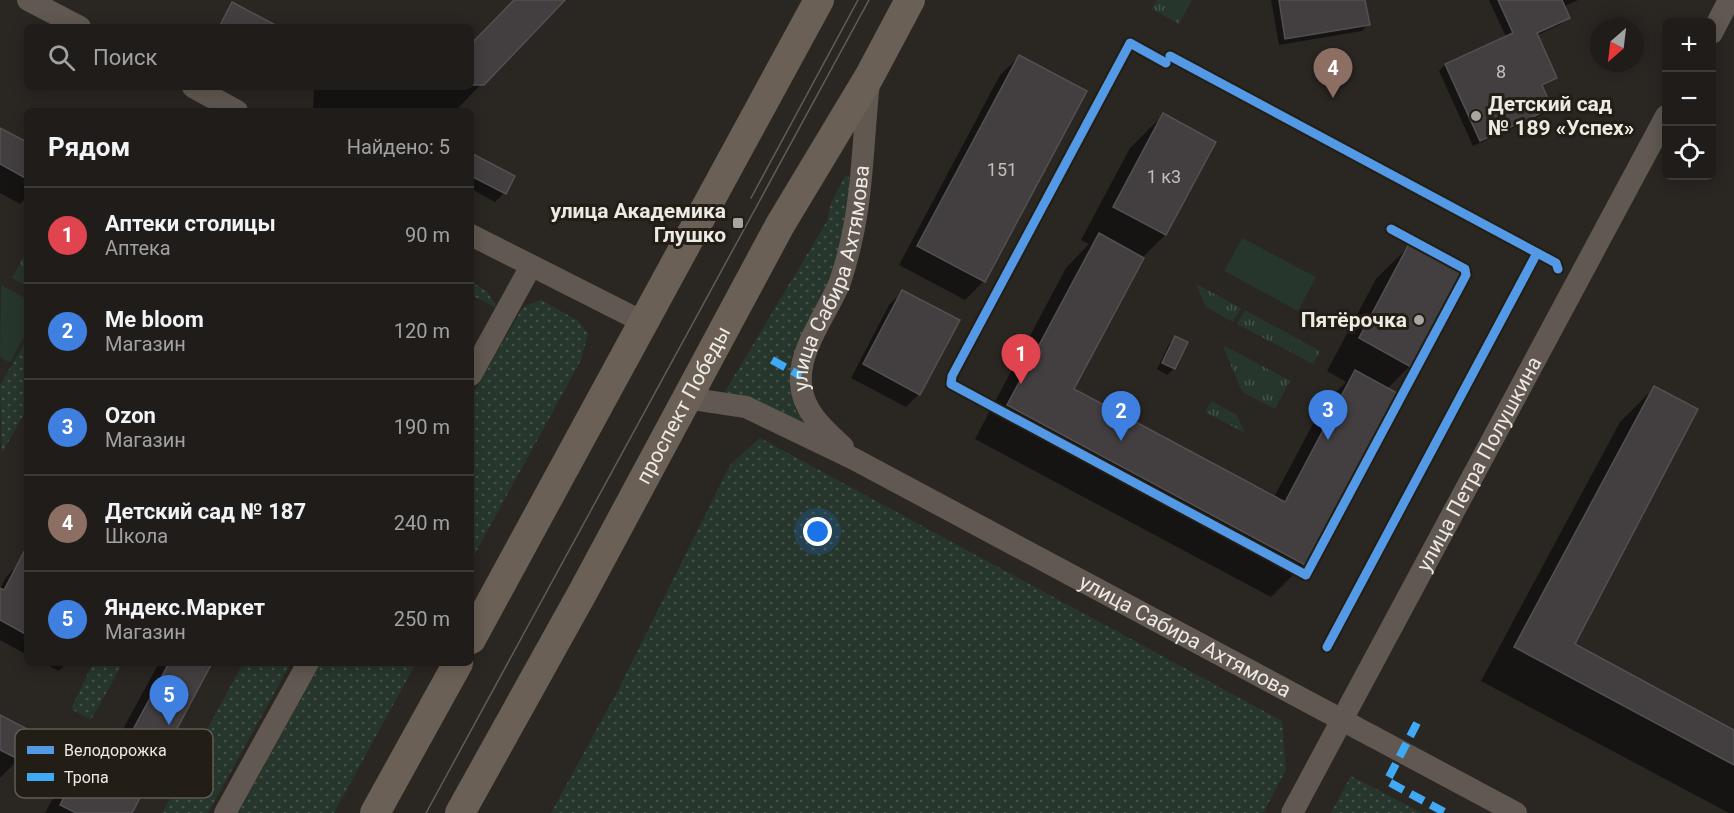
<!DOCTYPE html>
<html lang="ru">
<meta charset="utf-8">
<style>
body{margin:0;font-family:Roboto,sans-serif;background:#2d2927;color:#f1f3f6}
.controls{position:absolute;right:18px;top:18px;display:grid;overflow:hidden;border-radius:9px;box-shadow:0 3px 15px #0003}
.controls button{width:54px;height:54px;display:grid;place-items:center;padding:0;border:0;border-bottom:2px solid #3d3a39;background:#201c1a;color:#f1f3f6;font:30px sans-serif}
.compass{position:absolute;left:1590px;top:18px;width:54px;height:54px;border-radius:50%;background:#201c1a;box-shadow:0 3px 15px #0003;rotate:208deg}
.you{position:absolute;left:818px;top:532px;width:21px;height:21px;margin:-15px;border:4px solid #fff;border-radius:50%;background:#1a73e8;box-shadow:0 0 0 9px #1a73e833}
.badge{display:grid;place-items:center;width:39px;height:39px;border-radius:50%;background:#0b8043;color:#fff;font-size:20px;font-weight:700}
.pin{position:absolute;translate:-50% -50px;filter:drop-shadow(0 2px 3px #0008)}
.pin::after{content:'';position:absolute;top:32px;width:21px;height:18px;background:inherit;clip-path:polygon(0 0,100% 0,50% 100%)}
.list{margin:0;padding:0;list-style:none}
h2{display:flex;justify-content:space-between;align-items:center;height:78px;margin:0;padding:0 24px;font-size:26px}
h2 small{font-size:20px;font-weight:400;color:#a2a1a2}
.list li{display:grid;grid-template-columns:39px 1fr auto;gap:18px;align-items:center;box-sizing:border-box;height:96px;padding:0 24px;border-top:2px solid #3d3a39}
.list b{display:block;font-size:22px;white-space:nowrap}
.list p{margin:0;font-size:20px;white-space:nowrap;color:#a2a1a2}
.list em{font-size:20px;font-style:normal;color:#a2a1a2}
.icon{flex:none;width:33px;height:33px;fill:none;stroke:currentColor;stroke-width:2;stroke-linecap:round;stroke-linejoin:round}
.map{position:relative;flex:none;width:1734px;height:813px;overflow:hidden}
.search{position:absolute;background:#201c1a;box-shadow:0 3px 15px #0003;left:24px;top:24px;width:450px;height:66px;display:flex;align-items:center;gap:15px;box-sizing:border-box;padding:0 21px;border-radius:9px;color:#a2a1a2;font-size:22px}
.panel{position:absolute;background:#201c1a;box-shadow:0 3px 15px #0003;left:24px;top:108px;width:450px;height:558px;border-radius:9px}
.map>svg:first-child{display:block}
.grass{fill:url(#grass-dots)}
.park{fill:url(#park-tufts)}
.pitch{fill:#27362c}
.shadow{fill:#0007}
.building{fill:#433f40;stroke:#535051;stroke-width:1.5}
.lines{fill:none;stroke-linecap:round;stroke-linejoin:round}
.minor{stroke:#605851;stroke-width:22}
.major{stroke:#6b6055;stroke-width:30}
.tram{stroke:#615c56;stroke-width:1.5}
.quiet{stroke:#3fa9f5;stroke-width:8;stroke-dasharray:15 8;stroke-linecap:butt}
.cycleway-casing{stroke:#231e15;stroke-width:13}
.cycleway{stroke:#5399e6;stroke-width:9}
.poi-dot{fill:#a9a59f;stroke:#231e15;stroke-width:2}
.labels{text-anchor:middle;dominant-baseline:central;stroke-width:6;stroke-linejoin:round;paint-order:stroke}
.number-label{font-size:18px;fill:#c2beba}
.poi-label{font-size:21px;font-weight:bold;fill:#ede9e3;stroke:#231e15;text-anchor:end}
.street-label{font-size:21px;fill:#ede9e3;stroke:#231e15}
.key{fill:#231e15;stroke:#605b53;stroke-width:1.5}
.key-label{font-size:16px;fill:#ede9e3}
</style>
<div class="map">
<svg width="1734" height="813" viewBox="0 0 1734 813">
<defs>
<pattern id="grass-dots" width="8" height="8" patternUnits="userSpaceOnUse" patternTransform="scale(1.5)"><rect width="8" height="8" fill="#27362c"/><path d="M2 2h.1M6 6h.1" fill="none" stroke="#47534a" stroke-width="1.8" stroke-linecap="round"/></pattern>
<pattern id="park-tufts" width="24" height="20" patternUnits="userSpaceOnUse" patternTransform="scale(1.5)"><rect width="24" height="20" fill="#27362c"/><path d="M3 7l-1-3M5 7V3M7 7l1-3M15 17l-1-3M17 17v-4M19 17l1-3" fill="none" stroke="#47534a"/></pattern>
</defs>
<rect width="100%" height="100%" fill="#2a2622"/>
<path class="grass" d="M845 176 849 177 850 223 791 392 796 411 806 425 721 398 827 221 831 203Z
M471 282 487 291 497 308 471 295Z
M541 300 577 320 588 333 581 360 471 561V397L523 307Z
M27 339V409L2 453 0 385Z
M760 438 1282 721 1286 770 1263 813H551L617 692 730 465Z
M93 663H123L91 720 71 709Z
M243 663H291L208 813H162Z
M321 663H416L334 813H238Z
M1351 776 1422 813H1331Z"/>
<path class="park" d="M1157 0H1192L1179 24 1152 9Z
M27 250V286L12 278Z
M1196 284 1241 308 1233 322 1206 307Z
M1245 310 1320 351 1313 364 1237 324Z
M1225 346 1290 381 1275 409 1242 392 1224 349Z
M1211 401 1237 415 1245 433 1205 412Z"/>
<path class="pitch" d="M1242 238 1316 277 1298 311 1224 271Z
M1 285 27 299V331L10 363 0 357Z"/>
<path class="shadow" d="M515 0H563L457 109 313 110 314 87H471V45Z
M1271 0H1364L1368 24 1362 31 1279 45Z
M1489 0H1578L1563 7 1568 18 1561 24 1536 36 1555 78 1542 87 1551 107 1544 114 1473 146 1439 71 1445 65 1506 37Z
M232 4 257 27H217Z
M1019 57 1085 92 984 281 965 300 899 265 1000 75Z
M1163 115 1214 142 1165 235 1142 258 1072 389 1274 497 1323 405 1346 382 1327 371 1376 279 1409 246 1410 366 1387 389 1304 564 1271 597 975 439 1066 268 1089 244 1081 240 1130 148Z
M0 130 27 144V197L20 204 0 193Z
M471 155 504 193 495 202 471 189Z
M902 292 919 394 906 407 851 378 889 305Z
M1176 338 1174 368 1167 375 1157 369 1169 344Z
M1654 388 1573 645 1734 731V813H1729L1481 681 1620 422Z
M19 564 27 568V655L0 640V589L6 577Z
M43 663H67L59 671Z
M159 663H211L130 813H45L52 800 77 775 93 784Z
M0 716 19 759 0 778Z"/>
<path class="building" d="M514 0H565L484 85H471V44Z
M1279 0H1365L1370 25 1285 39Z
M1498 0H1562L1570 18 1537 33 1557 78 1542 85 1552 108 1480 141 1445 64 1513 33Z
M232 2 279 27H219Z
M1019 55 1087 91 985 282 917 246Z
M1163 113 1216 142 1166 235 1113 207Z
M0 128 27 142V179L0 164Z
M471 153 515 176 506 194 471 176Z
M1099 233 1144 258 1074 389 1246 481 1285 502 1355 370 1397 393 1305 565 1007 405Z
M1409 244 1461 273 1411 367 1359 338Z
M902 290 960 320 920 395 863 364Z
M1175 336 1188 342 1175 369 1162 363Z
M1654 386 1698 409 1575 644 1734 730V765L1514 647Z
M27 546V635L0 620V588L4 590Z
M169 663H212L132 813H76L60 805 77 773 102 787Z
M0 715 35 733 20 760 0 750Z"/>
<g class="lines">
<g class="minor">
<path d="M28 0 80 27"/>
<path d="M1712 33 1729 0"/>
<path d="M193 87 237 111"/>
<path d="M471 235 645 323"/>
<path d="M471 375 531 266"/>
<path id="s1" d="M686 398 746 407 854 459 1516 813"/>
<path id="s2" d="M843 447C824 429 803 412 801 384 798 349 827 314 840 282 844 270 848 256 851 242 863 191 863 136 869 83"/>
<path d="M225 813 308 663"/>
<path id="s3" d="M1292 813 1666 116"/>
</g>
<g class="major">
<path d="M471 639 819 0"/>
<path d="M375 813 458 663"/>
<path id="s4" d="M460 813 584 590 780 225 869 77 910 0"/>
</g>
<path class="tram" d="M751 198 858 0
M426 813 869 0"/>
<path class="quiet" d="M772 360 801 376
M1417 723 1387 781 1446 813"/>
<defs>
<path id="cycleway" d="M1170 56 1556 263 1558 269
M1166 63 1130 43 952 376 951 384 1306 575 1466 275 1465 269 1391 229
M1327 647 1537 253"/>
</defs>
<use href="#cycleway" class="cycleway-casing"/>
<use href="#cycleway" class="cycleway"/>
</g>
<g class="poi-dot">
<circle cx="1476" cy="116" r="6"/>
<rect x="732" y="217" width="12" height="12" rx="3"/>
<circle cx="1419" cy="320" r="6"/>
</g>
<g class="labels">
<g class="number-label">
<text x="1501" y="71">8</text>
<text x="1002" y="169">151</text>
<text x="1164" y="176">1 к3</text>
</g>
<g class="poi-label">
<text x="1488" y="104" text-anchor="start">Детский сад<tspan x="1488" dy="24">№ 189 «Успех»</tspan></text>
<text x="726" y="211">улица Академика<tspan x="726" dy="24">Глушко</tspan></text>
<text x="1407" y="320">Пятёрочка</text>
</g>
<g class="street-label">
<text stroke="none"><textPath href="#s2" startOffset="189">улица Сабира Ахтямова</textPath></text>
<text stroke="none"><textPath href="#s4" startOffset="465">проспект Победы</textPath></text>
<text stroke="none"><textPath href="#s3" startOffset="396">улица Петра Полушкина</textPath></text>
<text stroke="none"><textPath href="#s1" startOffset="556">улица Сабира Ахтямова</textPath></text>
</g>
</g>
<rect x="15" y="729" width="198" height="69" rx="9" class="key"/>
<rect x="27" y="746" width="27" height="8" fill="#5399e6"/>
<rect x="27" y="773" width="27" height="8" fill="#3fa9f5"/>
<g class="key-label">
<text x="64" y="756">Велодорожка</text>
<text x="64" y="783">Тропа</text>
</g>
</svg>
<div class="controls">
<button>+</button>
<button>−</button>
<button><svg class="icon" aria-label="locate" viewBox="0 0 24 24"><circle cx="12" cy="12" r="6"/><path d="M12 2v4M12 18v4M2 12h4M18 12h4"/></svg></button>
</div>
<svg class="compass" viewBox="-18 -18 36 36"><path d="M0-13l5 13h-10z" fill="#e53935"/><path d="M0 13l5-13h-10z" fill="#a2a1a2"/></svg>
<div class="you"></div>
<div class="pin badge" style="left:1021px;top:384px;background:#e0444e">1</div>
<div class="pin badge" style="left:1121px;top:441px;background:#3f7fe0">2</div>
<div class="pin badge" style="left:1328px;top:440px;background:#3f7fe0">3</div>
<div class="pin badge" style="left:1333px;top:98px;background:#8d6e63">4</div>
<div class="pin badge" style="left:169px;top:725px;background:#3f7fe0">5</div>
<div class="search"><svg class="icon" aria-label="search" viewBox="0 0 24 24"><circle cx="10" cy="10" r="6"/><path d="M15 15l6 6"/></svg>Поиск</div>
<section class="panel">
<h2>Рядом<small>Найдено: 5</small></h2>
<ul class="list">
<li><span class="badge" style="background:#e0444e">1</span><div><b>Аптеки столицы</b><p>Аптека</p></div><em>90 m</em></li>
<li><span class="badge" style="background:#3f7fe0">2</span><div><b>Me bloom</b><p>Магазин</p></div><em>120 m</em></li>
<li><span class="badge" style="background:#3f7fe0">3</span><div><b>Ozon</b><p>Магазин</p></div><em>190 m</em></li>
<li><span class="badge" style="background:#8d6e63">4</span><div><b>Детский сад № 187</b><p>Школа</p></div><em>240 m</em></li>
<li><span class="badge" style="background:#3f7fe0">5</span><div><b>Яндекс.Маркет</b><p>Магазин</p></div><em>250 m</em></li>
</ul>
</section>
</div>
